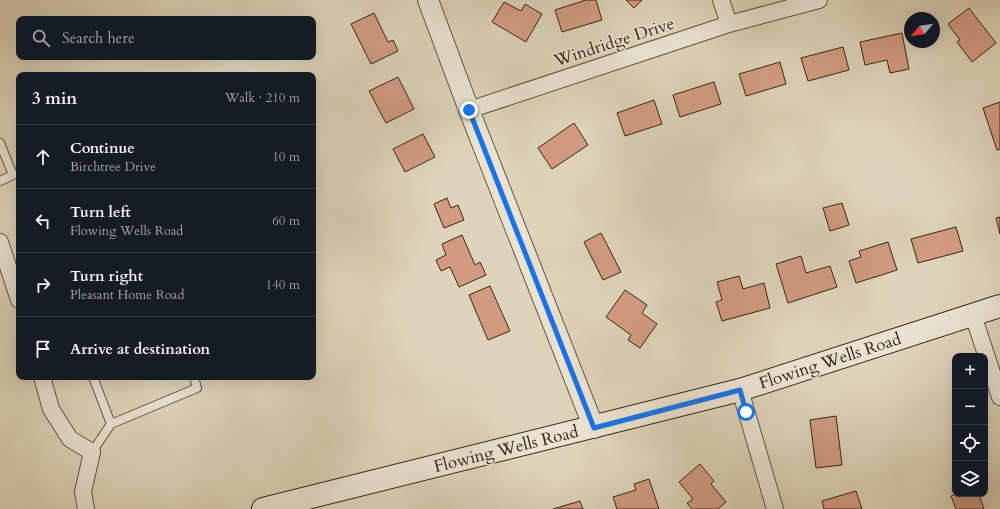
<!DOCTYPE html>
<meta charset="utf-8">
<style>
body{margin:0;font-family:Cardo,serif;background:#242831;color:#f1f3f6}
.controls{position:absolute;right:12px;bottom:12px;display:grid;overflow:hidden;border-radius:8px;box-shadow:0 4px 16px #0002}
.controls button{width:36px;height:36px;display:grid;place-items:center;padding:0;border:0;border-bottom:1px solid #363941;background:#171b24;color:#f1f3f6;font:20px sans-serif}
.compass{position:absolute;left:904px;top:12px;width:36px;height:36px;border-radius:50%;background:#171b24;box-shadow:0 4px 16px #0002;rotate:241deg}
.stop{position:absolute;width:12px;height:12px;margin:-9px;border:3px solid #1a73e8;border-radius:50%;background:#fff}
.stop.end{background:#1a73e8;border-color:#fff;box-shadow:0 1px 4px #0008}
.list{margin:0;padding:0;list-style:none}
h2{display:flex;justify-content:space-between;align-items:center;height:52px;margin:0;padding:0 16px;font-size:17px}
h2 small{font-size:13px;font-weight:400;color:#9ea1a6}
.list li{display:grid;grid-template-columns:26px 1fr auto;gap:12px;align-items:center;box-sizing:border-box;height:64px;padding:0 16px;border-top:1px solid #363941}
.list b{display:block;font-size:15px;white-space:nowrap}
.list p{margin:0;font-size:13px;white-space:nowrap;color:#9ea1a6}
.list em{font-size:13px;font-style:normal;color:#9ea1a6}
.icon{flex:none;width:22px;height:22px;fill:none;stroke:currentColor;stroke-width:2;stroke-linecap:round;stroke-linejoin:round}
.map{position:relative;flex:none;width:1000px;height:509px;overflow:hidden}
.search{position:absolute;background:#171b24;box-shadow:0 4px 16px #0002;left:16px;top:16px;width:300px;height:44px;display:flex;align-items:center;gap:10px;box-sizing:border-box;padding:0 14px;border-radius:8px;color:#9ea1a6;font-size:15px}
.panel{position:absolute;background:#171b24;box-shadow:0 4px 16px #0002;left:16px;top:72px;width:300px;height:308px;border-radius:8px}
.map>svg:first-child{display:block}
.building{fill:#d39c82;stroke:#392615}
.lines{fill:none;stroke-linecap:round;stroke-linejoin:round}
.service-casing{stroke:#62523e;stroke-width:10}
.minor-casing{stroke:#62523e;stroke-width:18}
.tertiary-casing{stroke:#62523e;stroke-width:22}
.secondary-casing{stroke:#392615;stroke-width:24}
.service{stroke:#eae3d3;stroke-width:8}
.minor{stroke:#eae3d3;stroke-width:16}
.tertiary{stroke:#eae3d3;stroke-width:20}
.secondary{stroke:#eae3d3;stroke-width:22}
.route{stroke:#1a73e8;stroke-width:5}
.labels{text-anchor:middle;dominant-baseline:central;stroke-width:3;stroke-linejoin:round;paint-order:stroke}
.street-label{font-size:17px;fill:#392615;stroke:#eae3d3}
</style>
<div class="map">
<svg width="1000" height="509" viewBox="0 0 1000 509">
<rect width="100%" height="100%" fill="#dfd4bb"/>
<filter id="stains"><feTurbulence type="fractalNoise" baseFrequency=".005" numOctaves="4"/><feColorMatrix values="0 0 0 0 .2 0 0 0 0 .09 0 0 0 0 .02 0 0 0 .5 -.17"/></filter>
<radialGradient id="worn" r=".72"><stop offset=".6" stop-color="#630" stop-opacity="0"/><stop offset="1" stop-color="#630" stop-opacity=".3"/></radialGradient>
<path class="building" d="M586 0H596L602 20 562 32 555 10Z
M626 0H642L634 8Z
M504 2 521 11 525 4 542 14 526 42 492 22Z
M969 8 996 43 972 62 957 42 960 40 948 24Z
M374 13 388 42 393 40 398 51 371 64 351 24Z
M902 33 909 69 890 73 887 60 865 65 860 42Z
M843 47 849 70 808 81 801 58Z
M780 62 786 84 746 96 739 74Z
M398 77 414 109 386 123 369 91Z
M714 82 721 104 680 117 673 95Z
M654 100 662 124 625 136 617 113Z
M1000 102V149L997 150 983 108Z
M574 123 588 145 552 169 538 148Z
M423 134 435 157 405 172 393 149Z
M447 198 451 208 458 205 464 220 444 228 434 204Z
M842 203 849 225 830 231 823 208Z
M1000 217V234L996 218Z
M956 227 963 251 918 263 911 239Z
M601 233 621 272 603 280 584 242Z
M462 235 475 265 480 262 486 275 459 287 450 267 441 271 436 260 446 255 442 244Z
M888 242 897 270 856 283 849 261 861 257 859 251Z
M801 256 806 273 830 266 837 287 788 303 776 264Z
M739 276 743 289 764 283 770 308 722 321 716 302 722 300 717 282Z
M490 286 510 331 488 340 469 295Z
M625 290 647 305 642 313 657 324 640 348 628 340 631 335 606 317Z
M836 416 842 465 816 468 810 420Z
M700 464 714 481 711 484 726 502 718 509H692L687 503 693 499 679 482Z
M649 479 659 509H617L613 497 636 490 634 484Z
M856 491 862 509H824L822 501Z
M956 494H979L984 509H956L951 496Z
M580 501 583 509H553Z"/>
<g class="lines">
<defs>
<path id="service" d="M0 143 13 175 0 181
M93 377 111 424
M92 452 111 424 197 388 194 377"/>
<path id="minor" d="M721 0 729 24
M469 110 729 24 819 0
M0 242 19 300
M973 315 1000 397
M42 377 51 409 70 439 92 452 83 492 86 509
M740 390 775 509"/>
<path id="tertiary" d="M428 0 469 110 594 428"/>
<path id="secondary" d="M263 509 740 390 1000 306"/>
</defs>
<use href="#service" class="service-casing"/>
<use href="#minor" class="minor-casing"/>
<use href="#tertiary" class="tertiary-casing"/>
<use href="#secondary" class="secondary-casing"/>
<use href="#service" class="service"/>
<use href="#minor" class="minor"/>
<use href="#tertiary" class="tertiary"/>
<use href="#secondary" class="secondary"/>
</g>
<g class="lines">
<path class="route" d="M469 110 594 428 740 390 746 412"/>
</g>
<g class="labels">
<g class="street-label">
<text transform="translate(614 42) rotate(-18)">Windridge Drive</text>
<text transform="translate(830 361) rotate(-18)">Flowing Wells Road</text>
<text transform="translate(506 449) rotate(-14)">Flowing Wells Road</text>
</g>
</g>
<rect width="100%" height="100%" filter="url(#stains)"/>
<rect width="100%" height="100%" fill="url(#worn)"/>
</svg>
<div class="controls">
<button>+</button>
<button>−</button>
<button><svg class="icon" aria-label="locate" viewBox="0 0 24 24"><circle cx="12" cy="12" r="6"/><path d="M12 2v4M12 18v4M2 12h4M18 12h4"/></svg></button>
<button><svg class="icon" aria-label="layers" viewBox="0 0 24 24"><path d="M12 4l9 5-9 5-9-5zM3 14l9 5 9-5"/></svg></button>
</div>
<svg class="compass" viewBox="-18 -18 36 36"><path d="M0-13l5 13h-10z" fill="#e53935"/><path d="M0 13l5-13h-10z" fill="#9ea1a6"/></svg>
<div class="stop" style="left:746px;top:412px"></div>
<div class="stop end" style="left:469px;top:110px"></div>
<div class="search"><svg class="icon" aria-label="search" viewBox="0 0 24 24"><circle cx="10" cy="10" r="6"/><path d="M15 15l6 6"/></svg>Search here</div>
<section class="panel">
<h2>3 min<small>Walk · 210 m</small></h2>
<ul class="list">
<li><svg class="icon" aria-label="ahead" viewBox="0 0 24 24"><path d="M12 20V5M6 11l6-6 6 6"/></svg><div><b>Continue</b><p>Birchtree Drive</p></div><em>10 m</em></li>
<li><svg class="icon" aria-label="left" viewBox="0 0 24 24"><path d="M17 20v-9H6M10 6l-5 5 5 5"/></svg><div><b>Turn left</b><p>Flowing Wells Road</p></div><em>60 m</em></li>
<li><svg class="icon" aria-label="right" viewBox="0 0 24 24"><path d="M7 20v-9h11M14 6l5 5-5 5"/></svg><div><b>Turn right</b><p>Pleasant Home Road</p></div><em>140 m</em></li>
<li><svg class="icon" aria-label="arrive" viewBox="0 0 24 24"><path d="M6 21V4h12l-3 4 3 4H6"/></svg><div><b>Arrive at destination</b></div></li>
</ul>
</section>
</div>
